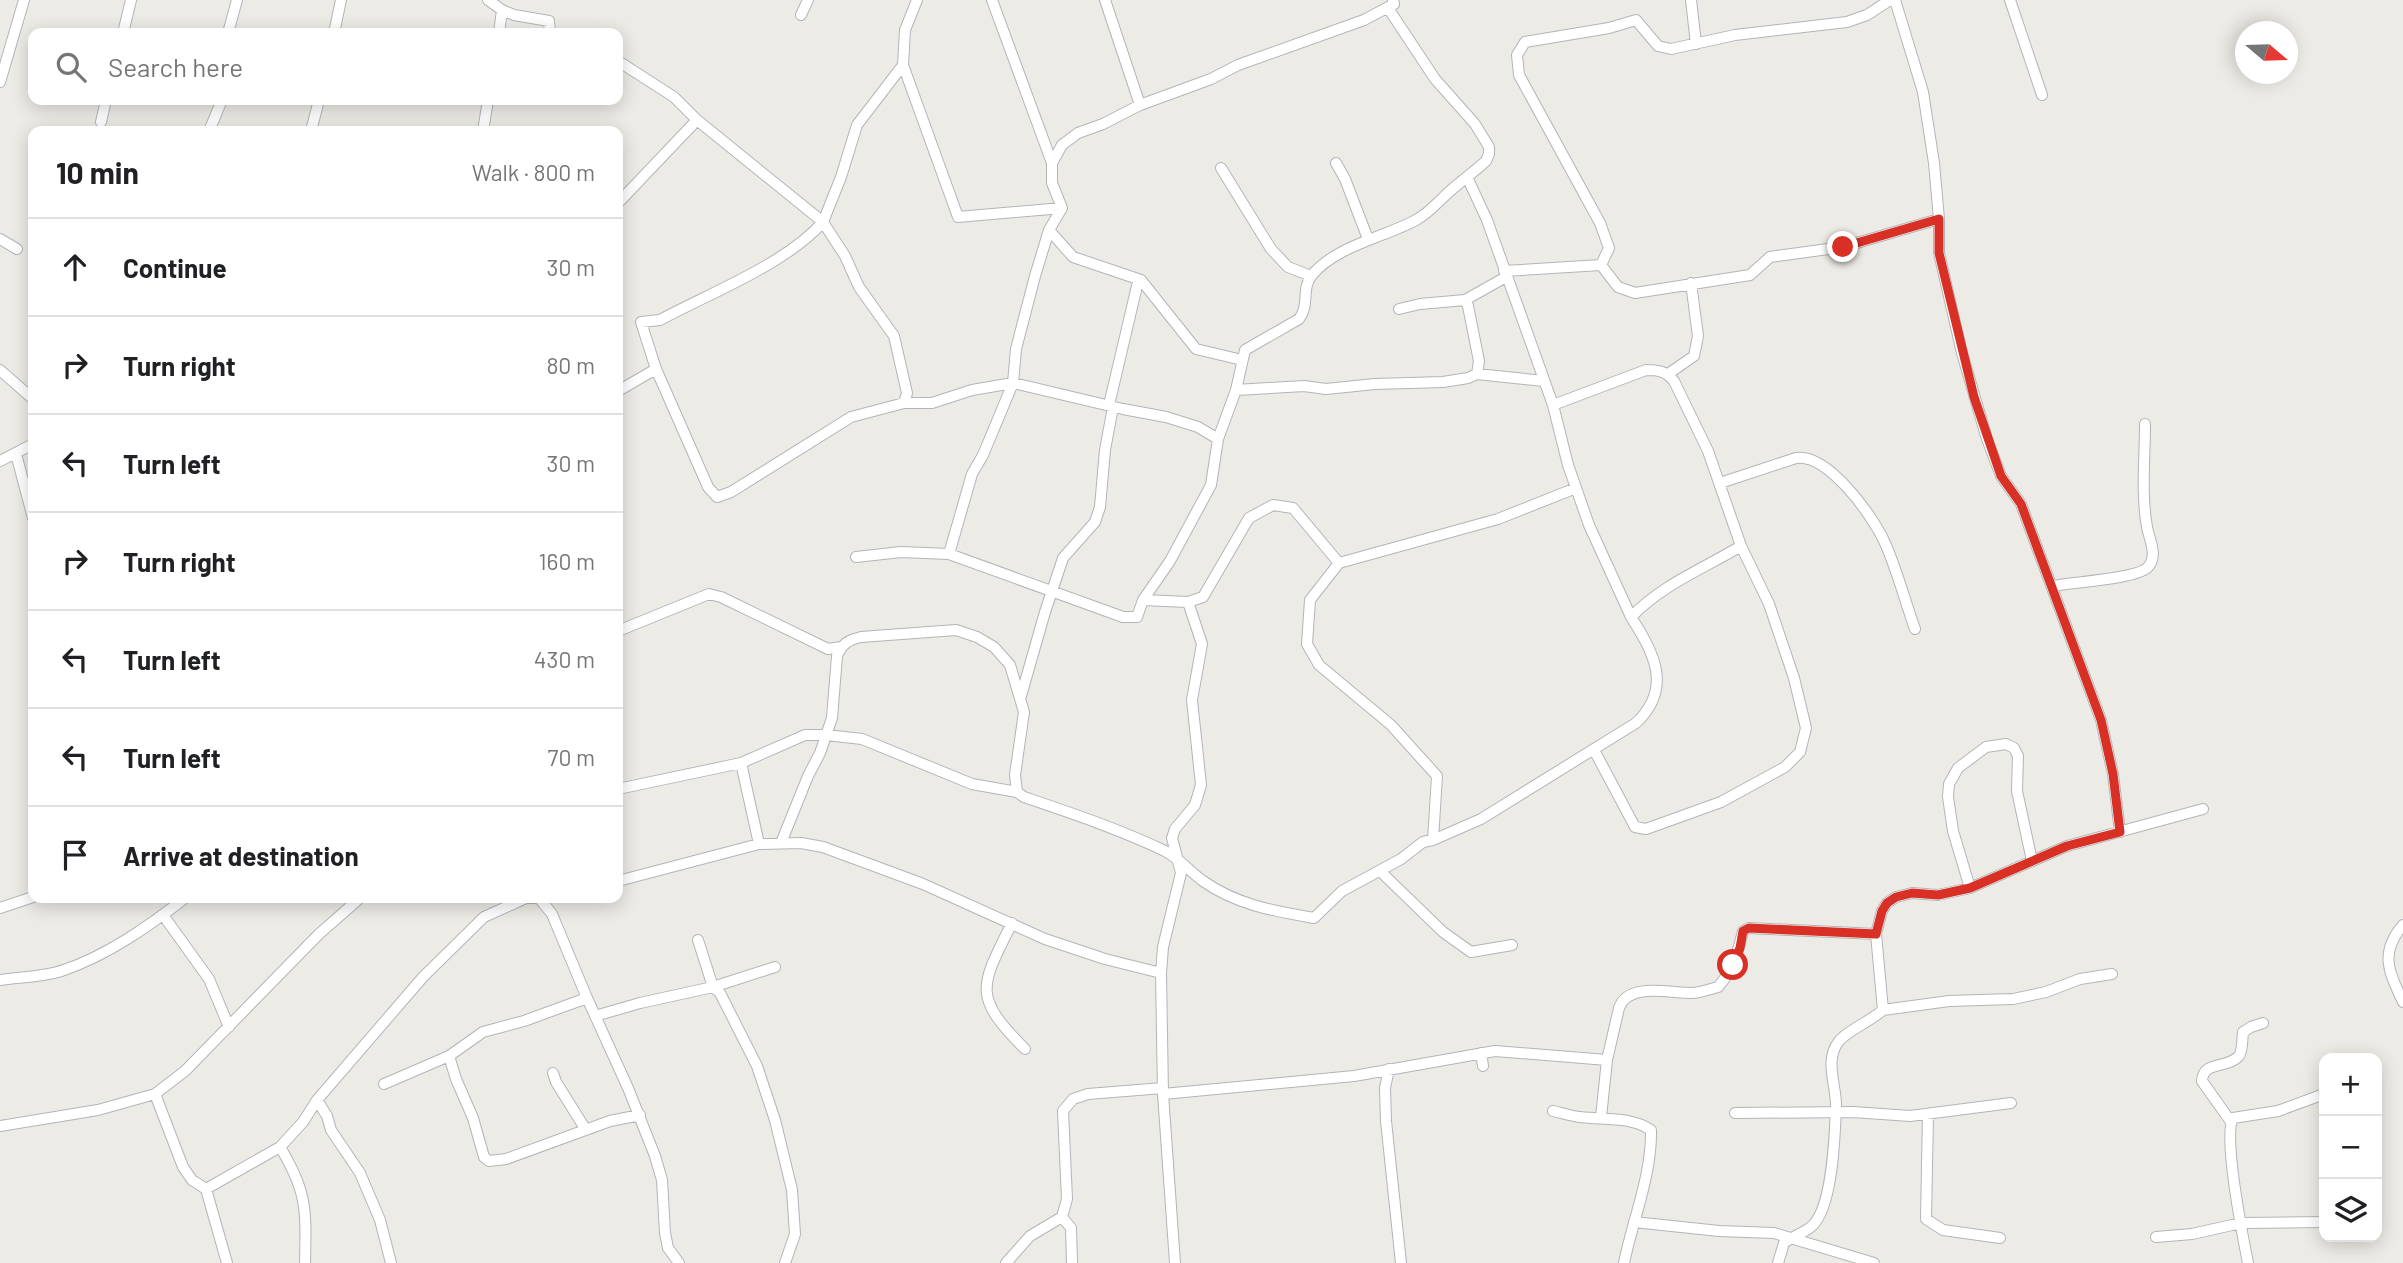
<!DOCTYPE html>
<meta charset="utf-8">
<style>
body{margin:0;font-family:Barlow,sans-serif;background:#f2f2f2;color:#202124}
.controls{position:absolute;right:21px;bottom:21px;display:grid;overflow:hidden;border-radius:14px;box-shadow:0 4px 18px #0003}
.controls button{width:63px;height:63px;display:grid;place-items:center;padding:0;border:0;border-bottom:2px solid #e0e0e0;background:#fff;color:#202124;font:35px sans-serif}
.compass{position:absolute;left:2235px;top:21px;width:63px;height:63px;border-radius:50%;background:#fff;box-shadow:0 4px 18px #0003;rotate:109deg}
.stop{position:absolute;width:21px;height:21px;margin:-16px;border:5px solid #d93025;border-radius:50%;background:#fff}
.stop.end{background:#d93025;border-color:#fff;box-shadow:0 2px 7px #0008}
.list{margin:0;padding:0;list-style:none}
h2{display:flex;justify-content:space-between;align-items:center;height:91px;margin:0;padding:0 28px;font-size:30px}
h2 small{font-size:23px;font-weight:400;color:#757577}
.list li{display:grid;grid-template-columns:46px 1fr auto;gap:21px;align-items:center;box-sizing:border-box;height:98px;padding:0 28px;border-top:2px solid #e0e0e0}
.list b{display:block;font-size:26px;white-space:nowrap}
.list em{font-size:23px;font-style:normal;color:#757577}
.icon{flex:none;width:38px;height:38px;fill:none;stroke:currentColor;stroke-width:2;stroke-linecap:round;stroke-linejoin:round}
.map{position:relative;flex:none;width:2403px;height:1263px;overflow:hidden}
.search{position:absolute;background:#fff;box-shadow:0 4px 18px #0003;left:28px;top:28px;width:595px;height:77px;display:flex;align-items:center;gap:18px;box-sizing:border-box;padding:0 24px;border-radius:14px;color:#757577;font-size:26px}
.panel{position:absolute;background:#fff;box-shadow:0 4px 18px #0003;left:28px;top:126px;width:595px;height:777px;border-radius:14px}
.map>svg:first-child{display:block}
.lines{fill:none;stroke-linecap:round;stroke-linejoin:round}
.street-casing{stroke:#b2b5b8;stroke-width:12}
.street{stroke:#fff;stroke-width:10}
.route{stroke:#d93025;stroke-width:9}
</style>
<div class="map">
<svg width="2403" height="1263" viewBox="0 0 2403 1263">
<rect width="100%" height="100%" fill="#edebe5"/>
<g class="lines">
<defs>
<path id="street" d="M488 0 502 10 499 33
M917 0 905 30 903 65 958 217 1062 208
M992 0 1052 163
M1105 0 1140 105
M1691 0 1696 44
M1895 0 1923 92 1934 163 1939 219V253L1962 353 1987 439 2001 476 2021 504 2101 720 2113 774 2120 832
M2010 0 2042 95
M502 10 514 15 549 21 550 33
M801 15 808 0
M123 33 131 0
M228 33 237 0
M334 33 341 0
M618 61 674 97 697 120 618 203
M0 82 24 0
M697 120 823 222 841 177 857 125 903 65
M101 122 106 100
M209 131 222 100
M311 131 319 100
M483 131 488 100
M1336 163 1345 179 1368 239
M1221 168 1271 249 1288 267 1311 276
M1467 177 1487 220 1553 405 1568 465 1589 525 1631 617
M1049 230 1073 257 1141 280 1196 349 1242 360
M0 239 17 249
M1601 265 1618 287 1635 293 1750 275 1770 257 1843 247 1939 219
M1504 271 1601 265 1609 248 1600 223 1519 75 1517 55 1525 42 1609 28 1636 20 1658 46 1671 49 1735 35 1847 22 1867 15 1890 0
M1465 300 1506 277
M1399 309 1420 304 1465 300 1468 306 1479 361 1477 374
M0 370 33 399
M1668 374 1694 356 1698 336 1691 283
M1236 390 1304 386 1326 389 1375 384 1443 382 1468 378 1477 374 1544 381
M618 391 656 369
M904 403 851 417 731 492 717 497 708 487 656 369 641 322 660 320C710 293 786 264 823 222L845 256 859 287 894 336 907 393 904 403H932L972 390 1013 383 1123 409 1166 417 1198 427 1218 439 1211 485 1170 561 1143 600 1188 602 1202 644 1192 700 1201 785 1195 805 1175 829 1172 838 1181 873 1163 947 1161 973 1163 1094 1175 1263
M1553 405 1646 370C1658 370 1666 371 1674 381L1708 451 1741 546 1769 604 1794 678 1806 728 1800 752 1785 767 1721 802 1646 829 1635 827 1594 750
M1218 439 1236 390 1245 350 1299 319C1310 305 1301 288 1312 275 1336 246 1385 237 1416 220 1429 213 1438 202 1449 192 1461 181 1474 172 1486 161L1489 154V147L1475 124 1435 79 1388 8
M16 454 33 518
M0 461 33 444
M1720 483 1796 458C1828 453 1873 516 1885 543 1897 570 1905 601 1915 629
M949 554 972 474 983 455 1013 383 1016 349 1035 276 1049 230 1062 208 1052 183V163L1062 145 1078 133 1103 124 1140 105 1211 79 1238 65 1364 20 1394 4 1393 0
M856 557 901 552 949 554 1123 617H1137L1143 600
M2053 586C2073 582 2134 579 2147 568 2159 557 2149 539 2147 527 2141 494 2145 457 2145 424
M1188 602 1203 597 1249 518 1273 505 1293 508 1339 563
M618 631 709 594 721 597 828 649 841 647
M1021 696 1045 612 1063 558 1095 522 1100 507 1105 450 1113 407 1109 405 1137 286 1141 280
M741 763 759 844
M618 789 741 763 805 735H826L862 739 972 784 1017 792
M1433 840 1437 776 1391 725 1319 665 1307 644 1310 600 1339 563 1498 519 1576 488
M781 843 808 776 820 753 832 718 837 656C842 644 848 640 861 637L956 630 977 637 994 647 1010 665 1024 712 1015 775 1017 792 1024 797C1071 813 1119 829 1165 851 1180 859 1189 871 1203 881 1237 905 1274 911 1314 918L1342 891 1401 859 1423 842 1433 840 1481 819 1636 723C1673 688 1654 653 1631 617 1663 584 1703 569 1741 546
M1380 871 1443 932 1471 952 1512 945
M618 881 759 844 801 843 823 847 923 884 1045 939 1105 959 1161 973
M1970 888 1953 831 1948 797 1949 784 1958 768 1986 747 2006 744 2014 748 2018 756 2017 791 2032 861
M539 898 552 914 587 998 628 1088 655 1156 662 1180 665 1233 668 1248 679 1263
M0 908 33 897
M163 915 209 979 229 1027
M1012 923C980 987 972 996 1025 1049
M2403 925C2379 953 2389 972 2403 1002
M698 940 713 987 775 967
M0 980C21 977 45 977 64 970 108 955 149 926 185 898
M1883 1010 1949 1001 2013 999 2046 992 2080 979 2112 974
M595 1016 640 1003 713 987 720 993 757 1066 775 1120 792 1190 795 1234 785 1263
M1481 1053 1483 1066
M449 1056 456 1079 473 1118 484 1157 489 1161 506 1159 610 1121 640 1115
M1389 1069 1385 1088 1386 1121 1401 1263
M553 1073 556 1082 586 1130
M384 1084 449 1056 483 1032 524 1021 587 998
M155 1094 183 1167 192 1180 206 1189 280 1147 303 1122 317 1100
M1163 1094 1354 1076 1495 1051 1607 1060
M1553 1111C1562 1113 1571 1116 1580 1117 1605 1120 1629 1116 1651 1130 1652 1174 1633 1219 1624 1263
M1735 1113 1853 1112 1910 1116 2011 1103
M1928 1114 1926 1219 1943 1230 2000 1238
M1601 1117 1607 1060 1619 1008C1628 982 1670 993 1691 993 1700 993 1710 989 1718 987 1733 970 1738 952 1743 931L1749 928 1876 934
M2231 1122 2202 1081C2203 1060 2228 1069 2239 1056 2243 1050 2242 1039 2243 1032L2251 1027 2263 1023
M0 1126 98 1110 155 1094 185 1071 319 934 360 898
M280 1147C308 1193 306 1211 305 1263
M206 1189 227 1263
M1634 1222 1719 1231 1774 1233 1874 1263
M2156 1237 2192 1234 2241 1223 2324 1222
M391 1263 380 1220 360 1173 331 1130 327 1116 317 1100 423 977 484 917 526 898H540
M1006 1263 1030 1236 1062 1217
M1072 1263 1071 1228 1062 1217 1067 1199 1063 1111 1073 1099 1088 1094 1163 1088
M1778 1263 1784 1243C1793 1236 1804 1233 1812 1226 1833 1207 1835 1133 1836 1105 1836 1084 1824 1060 1839 1041 1848 1030 1871 1021 1883 1010L1876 934 1882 911 1887 903 1896 897 1912 893 1938 895 1970 888 2067 846 2203 809
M2248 1263C2243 1238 2223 1137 2233 1118L2278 1111 2324 1094"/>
</defs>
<use href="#street" class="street-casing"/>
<use href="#street" class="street"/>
</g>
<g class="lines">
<path class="route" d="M1733 965 1740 948 1743 931 1749 928 1876 934 1882 911 1887 903 1896 897 1912 893 1938 895 1970 888 2067 846 2120 832 2113 774 2101 720 2021 504 2001 476 1974 397 1939 253V219L1843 247"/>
</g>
</svg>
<div class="controls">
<button>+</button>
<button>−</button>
<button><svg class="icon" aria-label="layers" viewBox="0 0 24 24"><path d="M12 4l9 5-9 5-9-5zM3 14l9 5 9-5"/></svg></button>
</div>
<svg class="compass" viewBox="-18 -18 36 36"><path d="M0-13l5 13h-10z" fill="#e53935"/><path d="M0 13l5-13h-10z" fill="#757577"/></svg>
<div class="stop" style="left:1733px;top:965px"></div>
<div class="stop end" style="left:1843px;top:247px"></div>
<div class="search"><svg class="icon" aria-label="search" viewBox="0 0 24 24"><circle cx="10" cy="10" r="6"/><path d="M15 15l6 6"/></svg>Search here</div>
<section class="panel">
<h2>10 min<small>Walk · 800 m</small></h2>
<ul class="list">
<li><svg class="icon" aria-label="ahead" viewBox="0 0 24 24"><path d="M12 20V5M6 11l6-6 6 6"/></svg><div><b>Continue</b></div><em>30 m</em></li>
<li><svg class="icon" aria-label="right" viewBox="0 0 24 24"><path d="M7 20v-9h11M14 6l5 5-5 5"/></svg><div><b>Turn right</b></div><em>80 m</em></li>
<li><svg class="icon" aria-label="left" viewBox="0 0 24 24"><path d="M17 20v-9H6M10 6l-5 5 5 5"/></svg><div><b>Turn left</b></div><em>30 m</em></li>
<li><svg class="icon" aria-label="right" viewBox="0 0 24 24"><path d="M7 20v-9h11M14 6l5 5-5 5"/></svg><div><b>Turn right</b></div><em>160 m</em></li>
<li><svg class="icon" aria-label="left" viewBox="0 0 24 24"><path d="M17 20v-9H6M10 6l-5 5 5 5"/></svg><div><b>Turn left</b></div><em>430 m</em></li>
<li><svg class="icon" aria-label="left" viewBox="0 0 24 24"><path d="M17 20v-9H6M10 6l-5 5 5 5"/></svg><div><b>Turn left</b></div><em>70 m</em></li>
<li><svg class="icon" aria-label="arrive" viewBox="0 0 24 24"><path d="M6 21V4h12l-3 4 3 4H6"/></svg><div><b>Arrive at destination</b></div></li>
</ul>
</section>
</div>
